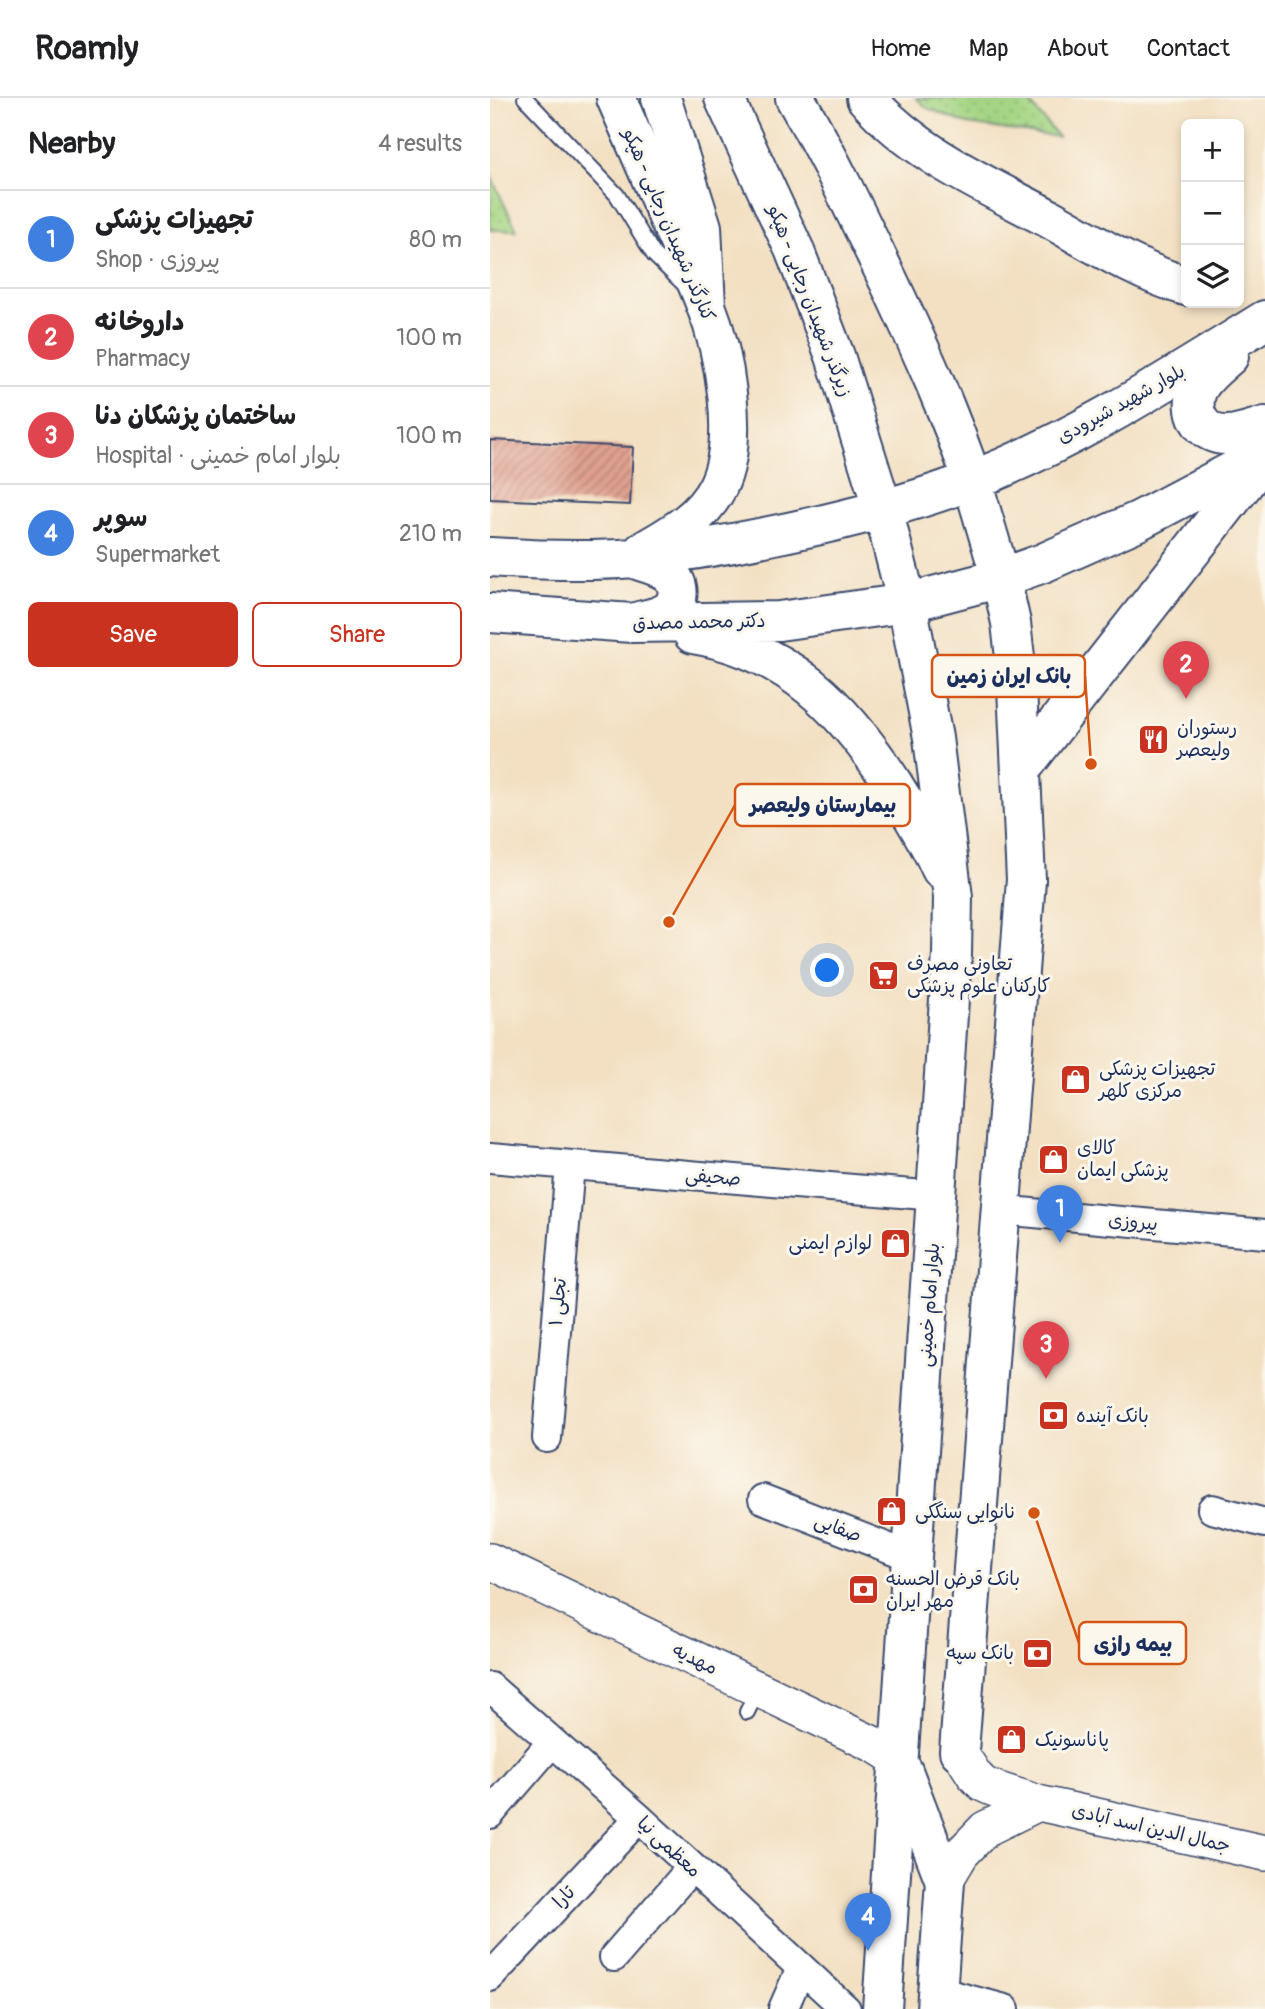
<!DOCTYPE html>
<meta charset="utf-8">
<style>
body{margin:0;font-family:Pangolin,"Playpen Sans Arabic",sans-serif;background:#f2f2f2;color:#202124}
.controls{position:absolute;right:21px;top:21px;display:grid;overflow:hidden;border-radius:10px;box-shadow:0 4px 10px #0003}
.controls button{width:63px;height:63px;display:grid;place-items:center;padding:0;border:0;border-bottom:2px solid #e0e0e0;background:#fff;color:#202124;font:35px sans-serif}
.you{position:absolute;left:338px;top:873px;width:24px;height:24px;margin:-18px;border:5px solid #fff;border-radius:50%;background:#1a73e8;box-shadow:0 0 0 10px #1a73e833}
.badge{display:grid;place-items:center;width:46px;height:46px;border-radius:50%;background:#c8321e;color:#fff;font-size:23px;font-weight:700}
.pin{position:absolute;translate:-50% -58px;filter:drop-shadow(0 2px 4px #0008)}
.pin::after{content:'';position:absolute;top:37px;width:24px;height:21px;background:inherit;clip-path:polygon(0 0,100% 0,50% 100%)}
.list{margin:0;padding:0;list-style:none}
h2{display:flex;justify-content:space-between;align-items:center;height:91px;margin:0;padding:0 28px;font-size:30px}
h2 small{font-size:23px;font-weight:400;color:#757577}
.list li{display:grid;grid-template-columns:46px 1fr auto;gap:21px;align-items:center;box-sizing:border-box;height:98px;padding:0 28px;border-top:2px solid #e0e0e0}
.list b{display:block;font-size:26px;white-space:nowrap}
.list p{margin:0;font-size:23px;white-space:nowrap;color:#757577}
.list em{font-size:23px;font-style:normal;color:#757577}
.actions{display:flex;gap:14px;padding:21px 28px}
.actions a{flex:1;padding:16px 0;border:2px solid #c8321e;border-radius:10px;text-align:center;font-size:24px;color:#c8321e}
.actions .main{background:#c8321e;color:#fff}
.icon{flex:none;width:38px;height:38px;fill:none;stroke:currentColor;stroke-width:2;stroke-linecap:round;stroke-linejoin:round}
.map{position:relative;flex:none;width:775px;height:1911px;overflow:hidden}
header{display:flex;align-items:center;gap:42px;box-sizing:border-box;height:98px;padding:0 35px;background:#fff;border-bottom:2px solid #e0e0e0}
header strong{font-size:33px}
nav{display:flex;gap:38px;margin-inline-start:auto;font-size:24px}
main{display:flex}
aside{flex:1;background:#fff}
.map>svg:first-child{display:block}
.green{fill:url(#green-dots);stroke:#608271;stroke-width:2}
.building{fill:url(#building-hatch)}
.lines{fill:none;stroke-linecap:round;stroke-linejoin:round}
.service-casing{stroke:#3b4a6d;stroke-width:18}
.minor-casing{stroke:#3b4a6d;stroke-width:32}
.tertiary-casing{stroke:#3b4a6d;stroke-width:38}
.secondary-casing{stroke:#3b4a6d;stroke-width:42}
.primary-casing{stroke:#3b4a6d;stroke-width:42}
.service{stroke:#fff;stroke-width:14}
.minor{stroke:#fff;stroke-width:28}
.tertiary{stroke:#fff;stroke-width:35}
.secondary{stroke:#fff;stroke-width:38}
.primary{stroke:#fff;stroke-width:38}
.labels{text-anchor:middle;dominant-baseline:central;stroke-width:6;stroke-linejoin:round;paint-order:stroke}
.street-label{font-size:19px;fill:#1b2f5e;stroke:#fbf7ec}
.poi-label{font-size:19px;fill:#1b2f5e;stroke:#fbf7ec;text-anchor:start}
.leader{fill:none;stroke:#d45514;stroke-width:2.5}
.callout-dot{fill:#d45514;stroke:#fbf7ec;stroke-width:2.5}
.callout{fill:#fbf7ec;stroke:#d45514;stroke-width:2.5}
.callout-label{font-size:21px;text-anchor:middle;font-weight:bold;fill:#1b2f5e}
</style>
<header>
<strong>Roamly</strong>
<nav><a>Home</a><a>Map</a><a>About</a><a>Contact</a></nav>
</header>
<main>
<aside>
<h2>Nearby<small>4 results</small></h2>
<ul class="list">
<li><span class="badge" style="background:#3f7fe0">1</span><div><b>تجهیزات پزشکی</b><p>Shop · پیروزی</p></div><em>80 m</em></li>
<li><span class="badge" style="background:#e0444e">2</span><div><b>داروخانه</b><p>Pharmacy</p></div><em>100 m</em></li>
<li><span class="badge" style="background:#e0444e">3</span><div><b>ساختمان پزشکان دنا</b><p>Hospital · بلوار امام خمینی</p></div><em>100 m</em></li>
<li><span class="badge" style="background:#3f7fe0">4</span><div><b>سوپر</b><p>Supermarket</p></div><em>210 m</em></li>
</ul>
<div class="actions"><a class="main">Save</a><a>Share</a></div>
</aside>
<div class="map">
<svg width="775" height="1911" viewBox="0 0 775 1911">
<defs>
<pattern id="green-dots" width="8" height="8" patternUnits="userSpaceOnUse" patternTransform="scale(1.75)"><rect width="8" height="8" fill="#a5d584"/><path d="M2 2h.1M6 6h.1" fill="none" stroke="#8db774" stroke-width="1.8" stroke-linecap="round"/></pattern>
<pattern id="building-hatch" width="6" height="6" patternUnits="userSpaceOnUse" patternTransform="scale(1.75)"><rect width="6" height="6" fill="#e0a08f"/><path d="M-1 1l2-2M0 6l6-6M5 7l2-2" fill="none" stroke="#b58378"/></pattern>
</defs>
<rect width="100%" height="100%" fill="#fbf7ec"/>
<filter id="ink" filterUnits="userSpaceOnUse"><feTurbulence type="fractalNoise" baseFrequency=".0143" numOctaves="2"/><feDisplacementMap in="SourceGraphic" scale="14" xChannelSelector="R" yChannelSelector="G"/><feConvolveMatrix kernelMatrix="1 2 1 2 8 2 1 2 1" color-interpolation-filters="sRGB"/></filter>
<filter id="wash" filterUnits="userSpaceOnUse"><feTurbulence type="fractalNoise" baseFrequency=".00686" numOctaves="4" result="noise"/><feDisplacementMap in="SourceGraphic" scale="28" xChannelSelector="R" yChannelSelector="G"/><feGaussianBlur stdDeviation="1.57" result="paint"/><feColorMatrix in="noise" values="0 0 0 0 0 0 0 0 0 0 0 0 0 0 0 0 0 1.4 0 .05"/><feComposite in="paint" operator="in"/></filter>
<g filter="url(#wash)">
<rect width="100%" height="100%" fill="#f3e0c3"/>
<path class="green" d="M426 0H536L568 39 477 26 437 10Z
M0 76 1 79 27 132H0Z"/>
<g id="blocks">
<path class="building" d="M0 342 143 349 140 407 0 401Z"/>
</g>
</g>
<g filter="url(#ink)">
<use href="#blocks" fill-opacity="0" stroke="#3b4a6d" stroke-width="2"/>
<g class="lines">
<defs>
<path id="service" d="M35 0 127 97 164 157 195 187
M257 1614 268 1591"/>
<path id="minor" d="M0 1060 446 1098
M510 1112 775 1136
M57 1340 80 1067
M273 1401 422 1459
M722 1411 775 1425
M0 1589 149 1720 356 1911
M0 1716 62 1644
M124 1859 202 1769
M0 1879 149 1720
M447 1893 515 1911
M293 1911 311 1870"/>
<path id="tertiary" d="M0 1463 385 1647 409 1662
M469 1653 485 1678 493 1686 502 1690 548 1705 775 1755
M455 1783 471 1756 495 1731 548 1705"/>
<path id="secondary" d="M126 0C143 39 160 78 177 117 190 147 204 176 215 205 234 253 251 341 228 388 213 419 183 436 153 453
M376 0C426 57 497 87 562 122 605 146 649 174 696 188
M739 258C728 268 710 281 706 296 700 317 714 338 737 337 749 337 763 331 775 328
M0 459C47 462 96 464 143 460 206 453 269 441 330 427 382 415 433 401 483 382 586 342 681 280 775 222
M141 460C152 464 167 467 177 474 191 484 192 506 175 515 168 519 157 521 149 523
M0 515 142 525 289 523 417 505 511 480 553 465 648 423 775 356
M203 536C298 552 353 609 403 686 420 714 438 741 451 771
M532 670 770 365
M469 1653 536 782 526 568 521 525 511 480 482 382
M413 1673 455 1783 446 1911
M392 1911 462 856 463 799 443 640 417 505 393 412"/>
<path id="primary" d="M171 0 212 129 216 208
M234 0 304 151 345 258 393 412
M305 0C340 60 370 123 400 186 430 250 460 315 482 382"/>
</defs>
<use href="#service" class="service-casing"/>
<use href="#minor" class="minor-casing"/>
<use href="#tertiary" class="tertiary-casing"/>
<use href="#secondary" class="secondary-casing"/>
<use href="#primary" class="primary-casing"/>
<use href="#service" class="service"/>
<use href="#minor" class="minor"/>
<use href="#tertiary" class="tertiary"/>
<use href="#secondary" class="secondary"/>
<use href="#primary" class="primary"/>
</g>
</g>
<defs>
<symbol id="restaurant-square" viewBox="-11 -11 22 22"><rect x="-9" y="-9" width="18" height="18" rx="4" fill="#c8321e" stroke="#fbf7ec"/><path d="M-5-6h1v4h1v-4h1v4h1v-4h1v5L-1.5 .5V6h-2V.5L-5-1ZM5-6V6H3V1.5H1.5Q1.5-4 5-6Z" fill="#fff"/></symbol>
<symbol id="supermarket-square" viewBox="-11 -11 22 22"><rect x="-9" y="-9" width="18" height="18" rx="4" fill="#c8321e" stroke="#fbf7ec"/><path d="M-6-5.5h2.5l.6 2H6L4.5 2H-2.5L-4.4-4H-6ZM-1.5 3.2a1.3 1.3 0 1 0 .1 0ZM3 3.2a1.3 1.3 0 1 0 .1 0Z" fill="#fff"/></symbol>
<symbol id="shop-square" viewBox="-11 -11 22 22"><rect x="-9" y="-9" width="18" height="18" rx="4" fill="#c8321e" stroke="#fbf7ec"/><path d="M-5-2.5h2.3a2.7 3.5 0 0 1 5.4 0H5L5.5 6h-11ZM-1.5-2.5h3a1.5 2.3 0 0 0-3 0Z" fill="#fff"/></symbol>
<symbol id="bank-square" viewBox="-11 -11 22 22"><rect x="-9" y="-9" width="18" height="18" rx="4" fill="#c8321e" stroke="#fbf7ec"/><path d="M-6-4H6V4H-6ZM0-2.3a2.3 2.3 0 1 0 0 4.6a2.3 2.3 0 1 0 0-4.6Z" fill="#fff"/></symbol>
</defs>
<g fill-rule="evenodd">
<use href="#restaurant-square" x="646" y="624" width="35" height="35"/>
<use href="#supermarket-square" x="376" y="860" width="35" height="35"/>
<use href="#shop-square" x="568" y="964" width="35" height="35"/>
<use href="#shop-square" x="546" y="1044" width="35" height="35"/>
<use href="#shop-square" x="388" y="1128" width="35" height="35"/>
<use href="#bank-square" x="546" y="1300" width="35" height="35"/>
<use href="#shop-square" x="384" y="1396" width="35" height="35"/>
<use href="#bank-square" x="356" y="1474" width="35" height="35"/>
<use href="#bank-square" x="530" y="1538" width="35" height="35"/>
<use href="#shop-square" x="504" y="1624" width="35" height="35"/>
</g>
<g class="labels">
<g class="street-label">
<text transform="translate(179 127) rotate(67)">کنارگذر شهیدان رجایی - هپکو</text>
<text transform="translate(320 203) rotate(69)">زیرگذر شهیدان رجایی - هپکو</text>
<text transform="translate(631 306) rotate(-29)">بلوار شهید شیرودی</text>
<text transform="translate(209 524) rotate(-1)">دکتر محمد مصدق</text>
<text transform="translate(223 1079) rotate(5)">صحیفی</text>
<text transform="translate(643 1124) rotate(5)">پیروزی</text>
<text transform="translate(68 1204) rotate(-85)">تجلی ١</text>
<text transform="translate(439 1207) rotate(-86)">بلوار امام خمینی</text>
<text transform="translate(348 1430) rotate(21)">صفایی</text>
<text transform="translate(205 1561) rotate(26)">مهدیه</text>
<text transform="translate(661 1730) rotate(13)">جمال الدین اسد آبادی</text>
<text transform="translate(179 1749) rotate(43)">معظمی نیا</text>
<text transform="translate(74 1799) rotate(-47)">تارا</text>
</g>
<g class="poi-label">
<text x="687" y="630">رستوران<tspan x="687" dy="22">ولیعصر</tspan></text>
<text x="417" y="866">تعاونی مصرف<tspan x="417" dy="22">کارکنان علوم پزشکی</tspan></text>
<text x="609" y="971">تجهیزات پزشکی<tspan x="609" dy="22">مرکزی کلهر</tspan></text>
<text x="587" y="1050">کالای<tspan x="587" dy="22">پزشکی ایمان</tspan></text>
<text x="382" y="1145" text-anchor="end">لوازم ایمنی</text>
<text x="586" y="1318">بانک آینده</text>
<text x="425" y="1414">نانوایی سنگکی</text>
<text x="396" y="1481">بانک قرض الحسنه<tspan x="396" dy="22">مهر ایران</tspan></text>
<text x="524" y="1555" text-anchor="end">بانک سپه</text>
<text x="545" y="1642">پاناسونیک</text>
</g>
</g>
<path class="leader" d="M601 666L595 578M179 824L245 707M544 1415L589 1545"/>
<g class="callout-dot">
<circle cx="601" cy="666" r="7"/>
<circle cx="179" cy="824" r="7"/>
<circle cx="544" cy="1415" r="7"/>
</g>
<g class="callout">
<rect x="442" y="557" width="153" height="42" rx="7"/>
<rect x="245" y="686" width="175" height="42" rx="7"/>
<rect x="589" y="1524" width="107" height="42" rx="7"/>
</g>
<g class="callout-label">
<text x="519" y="585">بانک ایران زمین</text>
<text x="333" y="714">بیمارستان ولیعصر</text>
<text x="643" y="1553">بیمه رازی</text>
</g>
</svg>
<div class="controls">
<button>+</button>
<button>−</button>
<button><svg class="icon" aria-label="layers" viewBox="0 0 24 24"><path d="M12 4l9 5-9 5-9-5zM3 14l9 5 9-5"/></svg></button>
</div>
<div class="you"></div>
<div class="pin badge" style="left:570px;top:1145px;background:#3f7fe0">1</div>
<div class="pin badge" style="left:696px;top:601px;background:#e0444e">2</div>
<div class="pin badge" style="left:556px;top:1281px;background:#e0444e">3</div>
<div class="pin badge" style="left:378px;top:1853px;background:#3f7fe0">4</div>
</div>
</main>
